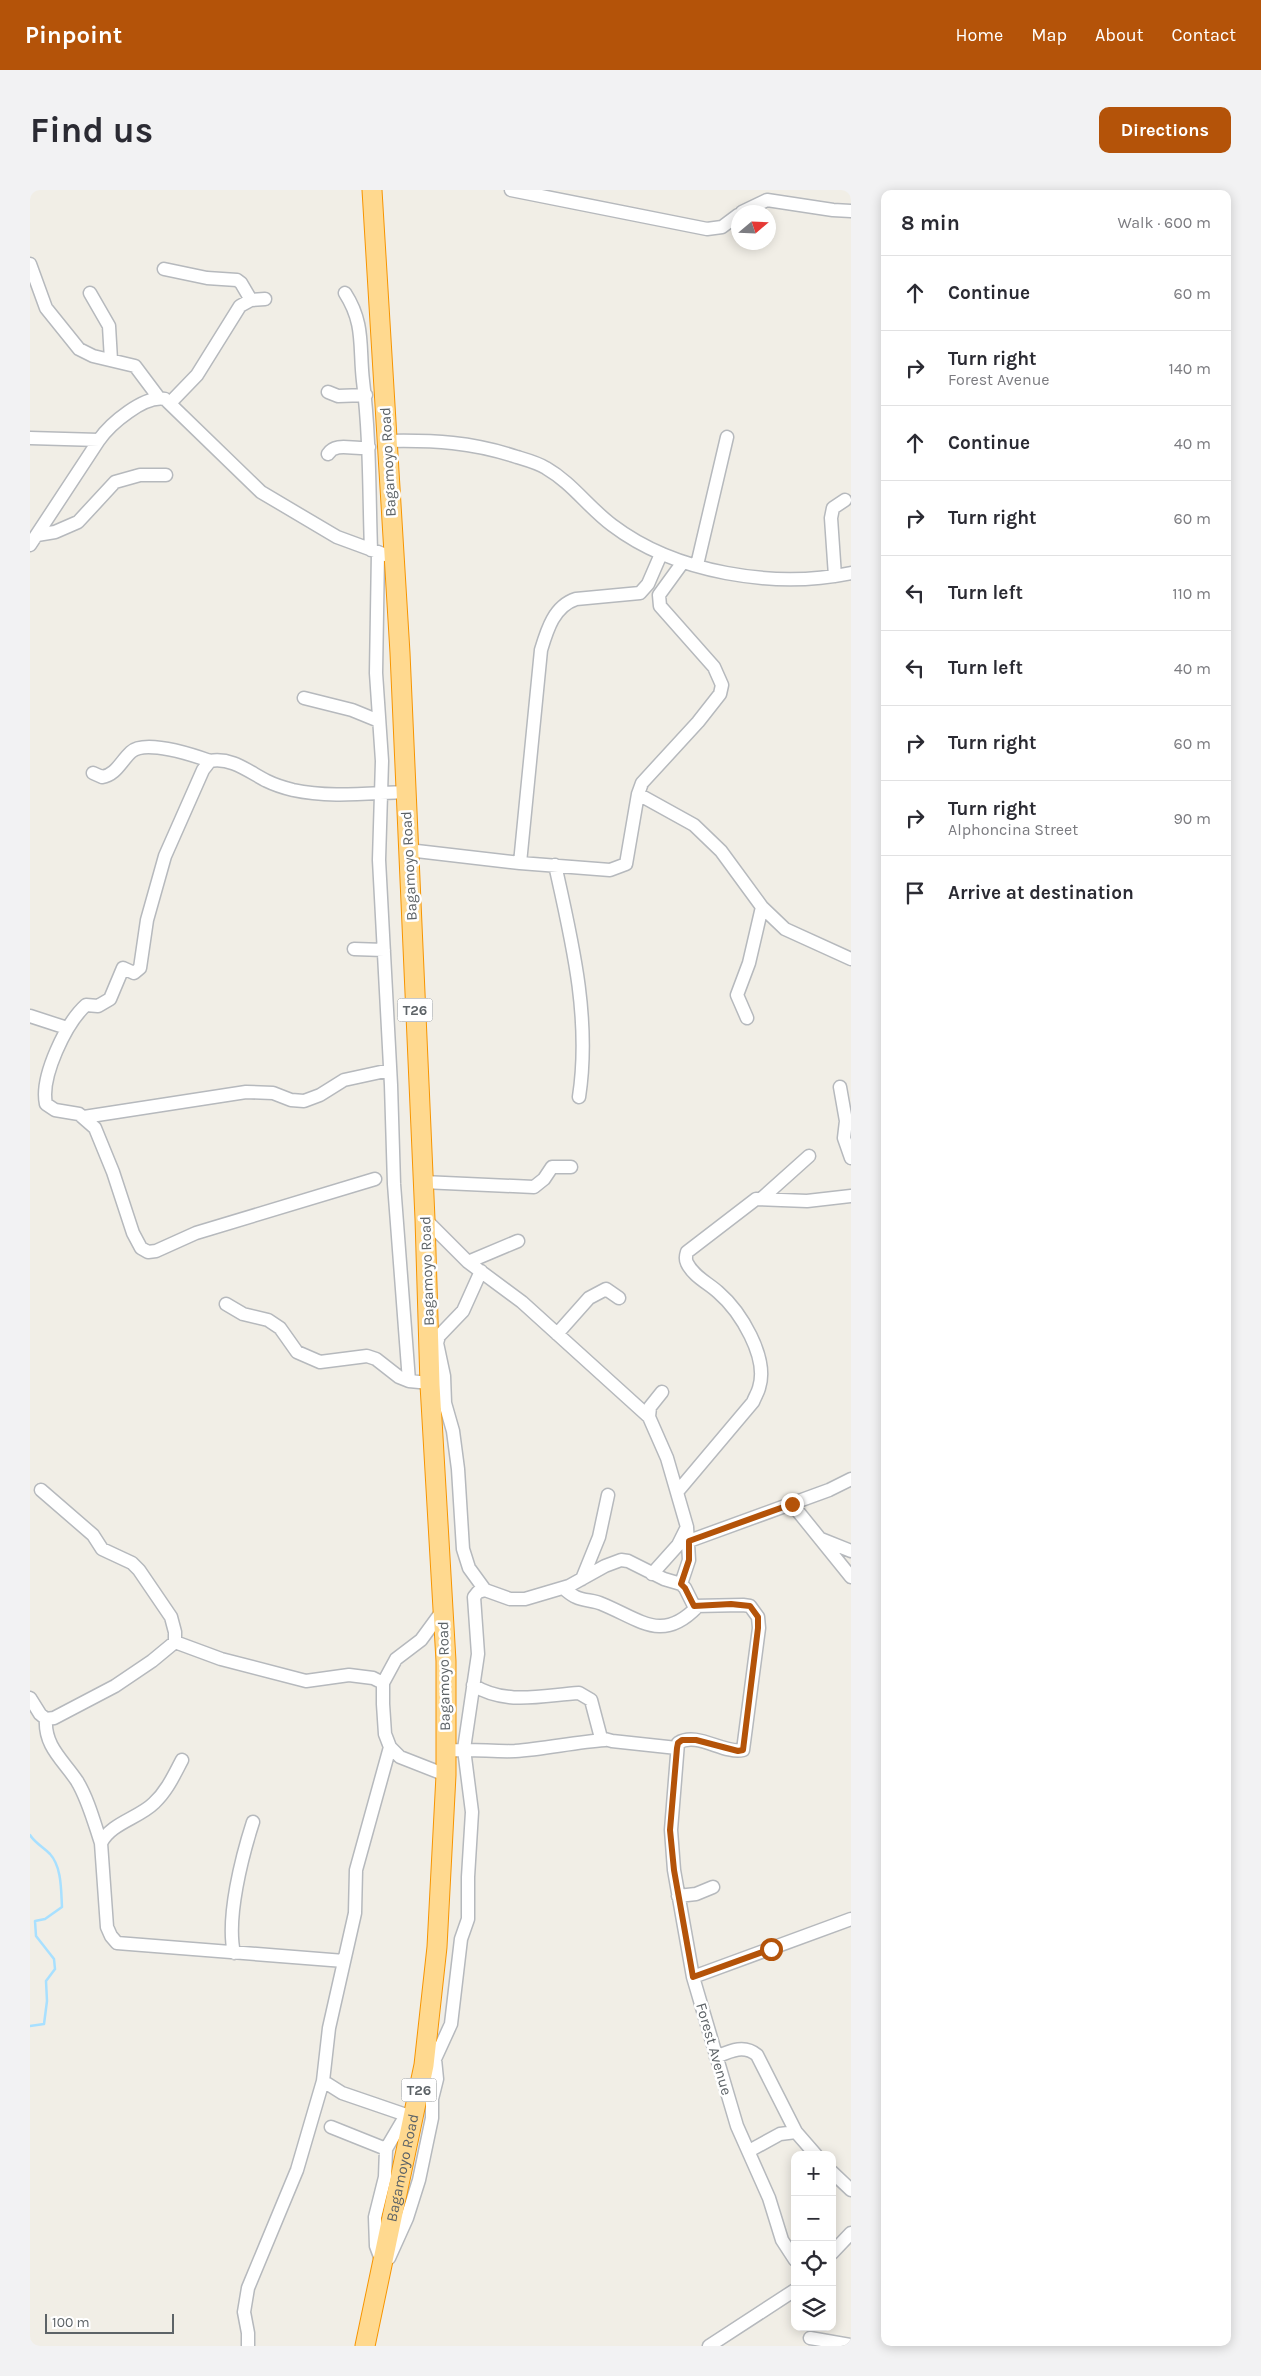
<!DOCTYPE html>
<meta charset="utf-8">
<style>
body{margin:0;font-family:Karla,sans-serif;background:#f2f2f3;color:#2b2b33}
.controls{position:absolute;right:15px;bottom:15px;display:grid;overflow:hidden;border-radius:10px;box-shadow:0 2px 12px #0003}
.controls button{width:45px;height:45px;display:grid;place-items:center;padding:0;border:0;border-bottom:1px solid #e1e1e2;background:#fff;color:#2b2b33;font:25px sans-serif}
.compass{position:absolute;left:701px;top:15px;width:45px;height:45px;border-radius:50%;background:#fff;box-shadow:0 2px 12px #0003;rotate:71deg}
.scale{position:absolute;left:15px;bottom:12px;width:129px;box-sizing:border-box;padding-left:5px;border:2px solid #5d6367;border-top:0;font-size:14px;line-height:18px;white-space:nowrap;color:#5d6367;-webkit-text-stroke:4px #fff;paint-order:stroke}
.stop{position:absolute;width:15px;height:15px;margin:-11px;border:4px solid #b45309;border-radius:50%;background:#fff}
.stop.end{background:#b45309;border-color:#fff;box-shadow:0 1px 5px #0008}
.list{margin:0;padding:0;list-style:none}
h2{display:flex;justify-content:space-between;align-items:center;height:65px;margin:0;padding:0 20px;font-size:21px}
h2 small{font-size:16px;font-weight:400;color:#7c7c81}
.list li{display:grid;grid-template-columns:32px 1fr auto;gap:15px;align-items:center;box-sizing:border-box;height:75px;padding:0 20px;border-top:1px solid #e1e1e2}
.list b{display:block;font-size:19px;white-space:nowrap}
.list p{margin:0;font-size:16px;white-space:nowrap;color:#7c7c81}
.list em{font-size:16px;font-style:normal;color:#7c7c81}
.icon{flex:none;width:28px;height:28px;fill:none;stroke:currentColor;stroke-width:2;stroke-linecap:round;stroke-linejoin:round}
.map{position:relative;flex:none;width:821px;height:2156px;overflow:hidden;border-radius:10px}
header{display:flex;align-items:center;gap:30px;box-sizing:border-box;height:70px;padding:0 25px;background:#b45309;color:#fff}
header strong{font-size:24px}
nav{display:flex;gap:28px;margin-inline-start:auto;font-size:18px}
.intro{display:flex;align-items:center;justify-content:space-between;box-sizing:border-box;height:120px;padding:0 30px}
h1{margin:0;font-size:35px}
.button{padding:12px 22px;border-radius:10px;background:#b45309;color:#fff;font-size:18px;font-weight:700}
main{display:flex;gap:30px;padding:0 30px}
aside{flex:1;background:#fff;border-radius:10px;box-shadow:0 2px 12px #0003}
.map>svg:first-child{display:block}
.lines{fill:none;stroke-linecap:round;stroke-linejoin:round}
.stream{stroke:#a8e0ff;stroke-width:2.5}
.minor-casing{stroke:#b6b9bd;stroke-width:15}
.highway-casing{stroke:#f79500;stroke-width:21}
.minor{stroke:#fff;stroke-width:12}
.highway{stroke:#ffd98f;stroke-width:19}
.route{stroke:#b45309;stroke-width:6}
.labels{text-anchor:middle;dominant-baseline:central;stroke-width:5;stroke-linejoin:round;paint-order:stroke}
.shield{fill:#fff;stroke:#8e9295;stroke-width:1}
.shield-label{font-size:14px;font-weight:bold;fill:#5d6367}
.street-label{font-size:15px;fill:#5d6367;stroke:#fff}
</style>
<header>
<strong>Pinpoint</strong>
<nav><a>Home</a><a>Map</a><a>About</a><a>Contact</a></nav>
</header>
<div class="intro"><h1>Find us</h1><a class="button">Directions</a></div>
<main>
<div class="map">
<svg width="821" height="2156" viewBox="0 0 821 2156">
<rect width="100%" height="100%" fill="#f1eee6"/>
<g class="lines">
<path class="stream" d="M0 1645C5 1653 13 1657 20 1664 32 1677 31 1701 32 1717L15 1729 5 1731 6 1746 24 1769 25 1779 16 1791 17 1811 14 1834 0 1836"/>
<defs>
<path id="minor" d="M481 0 677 39 692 37 708 25
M712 22 737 10 803 20 821 21
M0 74 16 118 49 159 63 166 105 176 129 208
M134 79 177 88 207 90 211 93 221 110
M60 103 79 136 81 170
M315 103C335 134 329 157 333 191 340 247 339 303 341 360
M298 202 308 206 336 205
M140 213 167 185 210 116 221 110 235 109
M0 248 69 250C80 234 114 205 135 209L231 302 307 347 356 365
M356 251C404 250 442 252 487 267 497 270 508 273 516 278 542 293 558 317 582 335 645 383 744 399 821 383
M298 264C306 251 326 261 339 257
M7 345 25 342 48 332 85 292 110 285H136
M0 355 69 250
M348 362 346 483 352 571 349 670 361 895 364 994 379 1191
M667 375 697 247
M805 386 801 328 803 318 815 310
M274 508 322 520 349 531
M63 583 72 587C86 585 91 571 101 562 115 549 163 565 180 571
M608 604 664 635 691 661 732 717 755 739 821 769
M378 660 490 673 580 680 596 674 608 604 612 593 668 532 690 504 692 495 684 477 630 416 629 405 653 372
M490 673 511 460C517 440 524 416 546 409L610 403 618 394 631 364
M525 675C542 751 561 829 549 907
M324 759 354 760
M0 826 37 838
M717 828 707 805 719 773 732 717
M810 897 816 931 814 948 821 968
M54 927 216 902 243 903 261 910 274 911 290 905 314 890 360 880
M345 989 166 1043 126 1061 118 1062 111 1058 103 1043 83 982 65 938 49 924 25 920 16 914C10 887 36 833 56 815L68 816 80 809 93 778 104 783 110 778 117 730 135 666 173 580 180 571C202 567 219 582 237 591 245 595 255 598 263 600 300 608 339 603 376 602
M393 992 504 997 514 989 522 977H541
M731 1009 779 966
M395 1029 438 1072 492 1112 619 1227
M438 1072 488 1051
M451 1081 433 1121 409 1146 407 1153 414 1186 415 1213 423 1241 428 1279 433 1359 439 1378 455 1400
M196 1114 213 1124 238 1130 250 1138 267 1162 290 1172 337 1166 346 1169 369 1187 379 1191 400 1193
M527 1144 559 1108 576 1099 589 1108
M632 1202 620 1217 619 1227 637 1268 657 1337 659 1370 651 1394
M11 1300 63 1345 72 1359 102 1373 109 1380 141 1427 145 1442V1452
M648 1301 723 1212C725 1207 728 1202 729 1198 739 1167 710 1121 688 1102 678 1093 663 1086 657 1073 655 1069 656 1065 657 1062L726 1009 777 1011 821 1006
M762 1314 821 1387
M791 1349 821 1361
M659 1351 799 1300 821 1289
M622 1384 648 1355 657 1337
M552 1389 569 1347 578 1305
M533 1398C537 1401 541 1405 546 1407 554 1411 564 1410 572 1414 611 1430 632 1453 667 1417
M413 1420 391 1450 366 1469 353 1493V1514L355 1544 360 1557 370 1567 416 1585
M443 1495C476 1516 514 1505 549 1503L561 1510 571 1548 582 1551 647 1558
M0 1508 10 1524 16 1529 24 1528 85 1496 122 1471 145 1452 191 1469 276 1491 319 1485 343 1488 353 1493
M16 1529C14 1556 33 1570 47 1591 58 1609 64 1632 71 1653
M360 1557 326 1680 325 1723 299 1838 293 1891 312 1903 385 1928
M415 1561C439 1558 462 1562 485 1561 515 1559 545 1552 575 1550
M152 1570C144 1585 137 1601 124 1613 109 1628 81 1633 71 1653L77 1737 81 1746 87 1753 314 1771
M648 1706 666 1704 683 1697
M204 1763C196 1728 212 1666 223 1632
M663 1787 821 1729
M686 1867C700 1861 714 1854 727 1865L766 1942 786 1965
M301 1937 356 1959
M719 1961 750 1944 766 1942
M802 1982 821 2000
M802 2063 821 2043
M359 2068 377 2028 389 1990 402 1928V1909L407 1889 405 1869 421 1834 431 1749 438 1729V1687L442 1622 434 1559 448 1464 444 1407 448 1402 455 1400 480 1409H495L539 1396 575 1376 591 1370 598 1371 634 1389 651 1394 655 1398 664 1416 713 1415 720 1416 728 1427 729 1438 713 1560C693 1564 667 1541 648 1553L641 1640 644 1680 663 1787 707 1936 739 2008 752 2050 765 2070
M352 2072 346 2056 345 2027 355 1987 356 1959 376 1925
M780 2148 821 2155
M218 2156V2143L214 2122 218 2098 267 1980 293 1891
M679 2156 765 2100"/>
<g id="highway">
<path id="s1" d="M335 2156 394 1875 407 1757 416 1585V1471L400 1195 395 1029 370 463 342 0"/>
</g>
</defs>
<use href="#minor" class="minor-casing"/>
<use href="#highway" class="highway-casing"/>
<use href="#minor" class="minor"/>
<use href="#highway" class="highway"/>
</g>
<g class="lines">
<path class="route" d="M741 1759 663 1787 644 1680 640 1640 647 1558 648 1553 652 1550H666L708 1561 713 1560 728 1438V1427L720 1416 701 1414 664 1416 655 1398 651 1394 659 1370V1351L762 1314"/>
</g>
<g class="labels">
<g class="shield">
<rect x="367.5" y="808.5" width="35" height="23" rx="4"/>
<rect x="371.5" y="1888.5" width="35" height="23" rx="4"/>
</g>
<g class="shield-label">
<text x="385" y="820">T26</text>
<text x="389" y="1900">T26</text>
</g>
<g class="street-label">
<text transform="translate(358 272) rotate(-93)">Bagamoyo Road</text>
<text transform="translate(379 676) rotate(-93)">Bagamoyo Road</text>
<text transform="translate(397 1081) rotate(-92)">Bagamoyo Road</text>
<text transform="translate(414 1486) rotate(-91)">Bagamoyo Road</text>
<text transform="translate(684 1859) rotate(74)">Forest Avenue</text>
<text stroke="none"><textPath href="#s1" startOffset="182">Bagamoyo Road</textPath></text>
</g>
</g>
</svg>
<div class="controls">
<button>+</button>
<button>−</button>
<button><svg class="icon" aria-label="locate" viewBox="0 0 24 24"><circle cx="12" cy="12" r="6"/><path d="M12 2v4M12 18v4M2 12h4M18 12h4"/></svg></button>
<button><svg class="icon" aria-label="layers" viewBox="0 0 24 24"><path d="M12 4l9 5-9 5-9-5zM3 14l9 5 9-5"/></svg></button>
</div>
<svg class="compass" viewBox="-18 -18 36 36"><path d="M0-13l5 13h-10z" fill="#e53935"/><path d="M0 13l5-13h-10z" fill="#7c7c81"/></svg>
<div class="scale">100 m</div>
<div class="stop" style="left:741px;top:1759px"></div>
<div class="stop end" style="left:762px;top:1314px"></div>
</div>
<aside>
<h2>8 min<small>Walk · 600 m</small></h2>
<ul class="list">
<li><svg class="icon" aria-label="ahead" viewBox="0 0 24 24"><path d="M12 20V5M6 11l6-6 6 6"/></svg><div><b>Continue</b></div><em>60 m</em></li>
<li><svg class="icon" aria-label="right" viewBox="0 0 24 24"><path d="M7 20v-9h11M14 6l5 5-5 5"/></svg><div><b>Turn right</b><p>Forest Avenue</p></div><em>140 m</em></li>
<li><svg class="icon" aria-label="ahead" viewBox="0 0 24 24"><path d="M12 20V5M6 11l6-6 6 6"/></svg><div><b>Continue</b></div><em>40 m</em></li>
<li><svg class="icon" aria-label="right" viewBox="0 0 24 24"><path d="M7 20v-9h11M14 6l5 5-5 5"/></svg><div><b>Turn right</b></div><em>60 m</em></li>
<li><svg class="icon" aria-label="left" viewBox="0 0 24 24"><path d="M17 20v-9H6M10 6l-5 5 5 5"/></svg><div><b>Turn left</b></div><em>110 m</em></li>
<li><svg class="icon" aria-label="left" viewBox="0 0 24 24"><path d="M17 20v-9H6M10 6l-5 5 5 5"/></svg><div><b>Turn left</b></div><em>40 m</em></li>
<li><svg class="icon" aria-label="right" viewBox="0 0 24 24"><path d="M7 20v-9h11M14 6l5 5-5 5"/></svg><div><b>Turn right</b></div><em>60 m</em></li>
<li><svg class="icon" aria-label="right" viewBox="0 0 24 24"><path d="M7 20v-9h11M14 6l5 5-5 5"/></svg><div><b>Turn right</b><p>Alphoncina Street</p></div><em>90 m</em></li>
<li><svg class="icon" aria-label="arrive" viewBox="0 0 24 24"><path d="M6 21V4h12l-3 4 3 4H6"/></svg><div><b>Arrive at destination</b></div></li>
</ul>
</aside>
</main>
